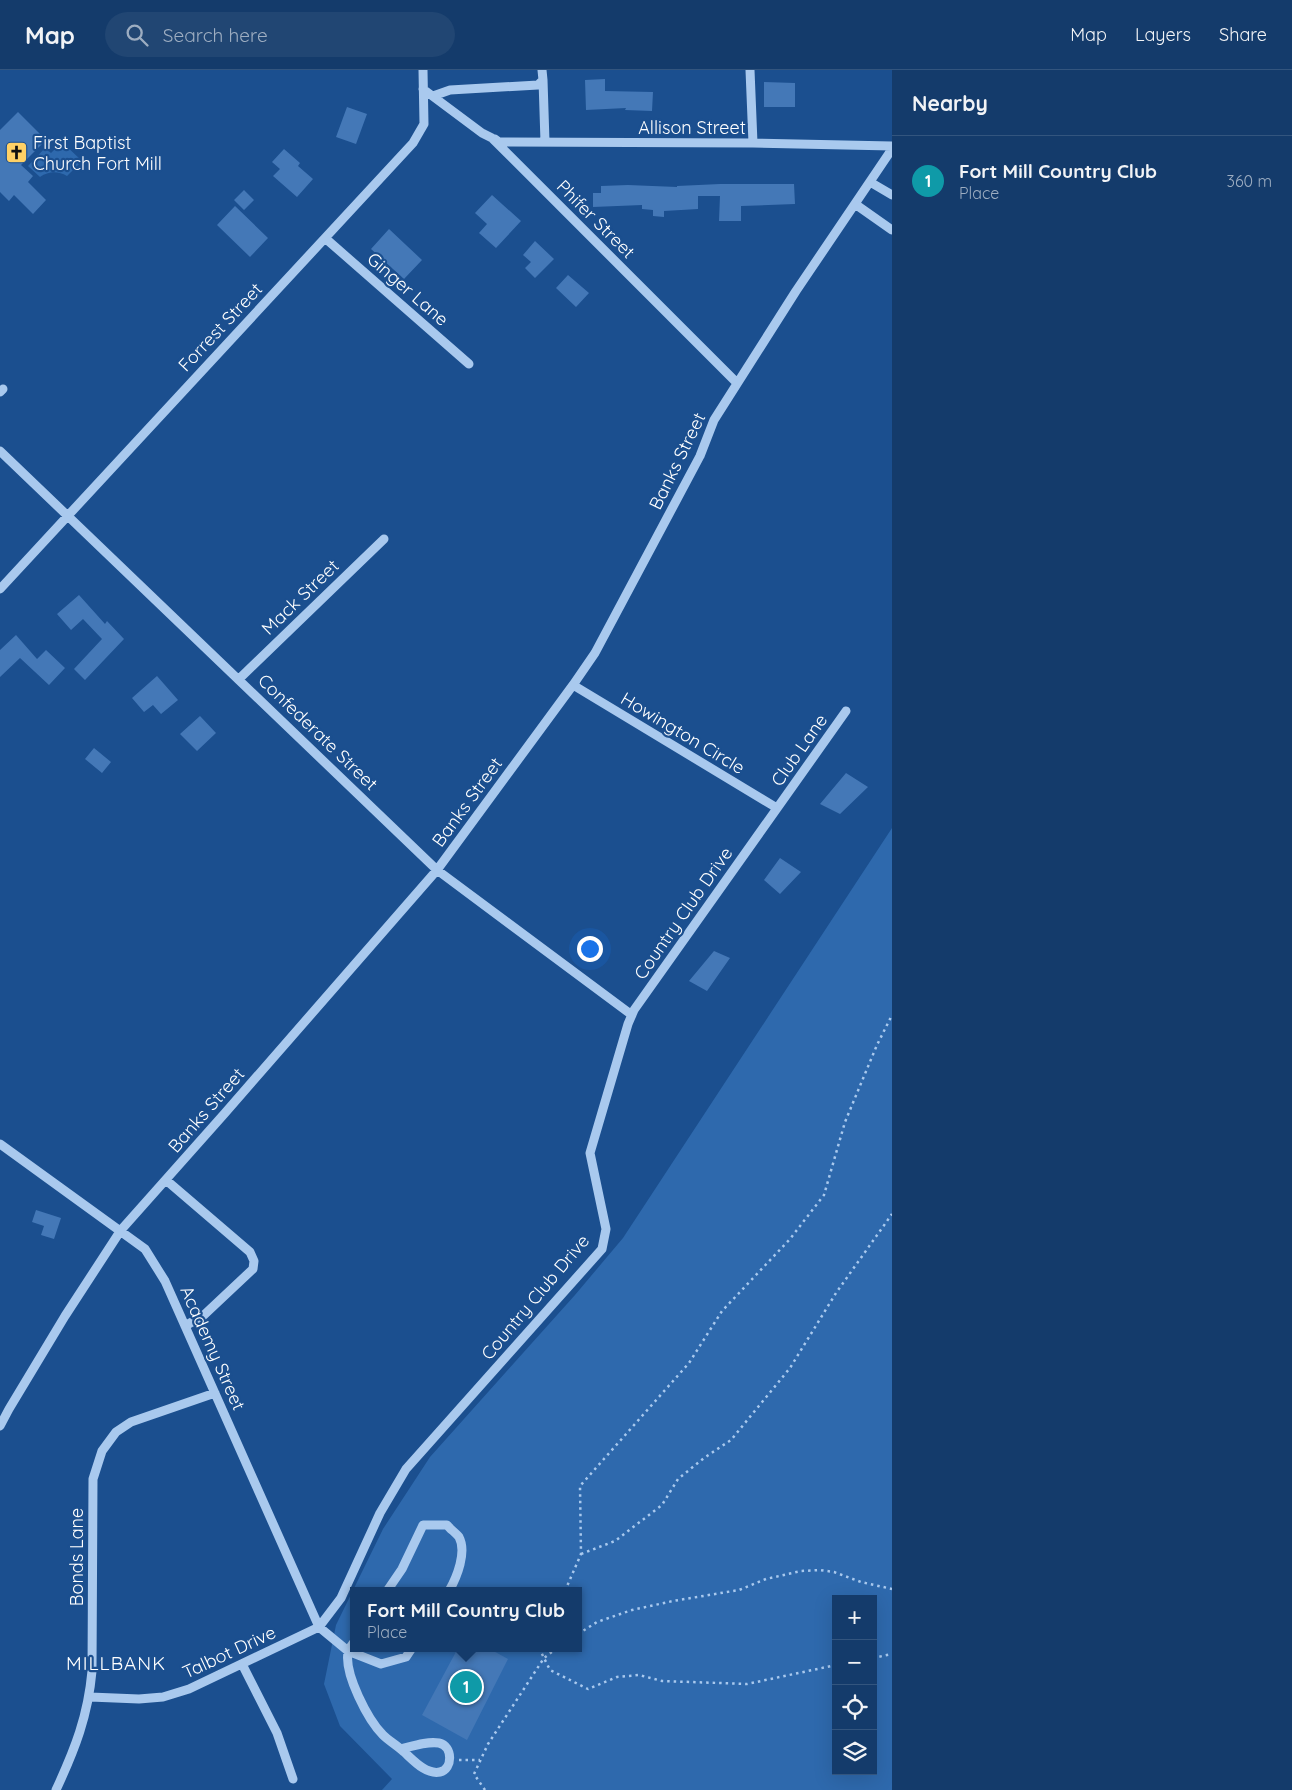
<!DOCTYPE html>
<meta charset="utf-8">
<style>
body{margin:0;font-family:Quicksand,sans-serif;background:#214673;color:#f1f3f6}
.controls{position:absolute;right:15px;bottom:15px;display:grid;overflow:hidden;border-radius:0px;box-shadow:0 5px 20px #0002}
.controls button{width:45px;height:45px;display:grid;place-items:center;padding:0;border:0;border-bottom:1px solid #33557e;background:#143b6b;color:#f1f3f6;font:25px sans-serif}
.you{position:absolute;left:589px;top:878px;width:18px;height:18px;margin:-12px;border:4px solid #fff;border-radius:50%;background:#1a73e8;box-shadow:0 0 0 8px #1a73e833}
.badge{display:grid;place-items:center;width:32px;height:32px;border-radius:50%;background:#8abfa5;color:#fff;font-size:16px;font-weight:700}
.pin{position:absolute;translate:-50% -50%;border:2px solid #fff;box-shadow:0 1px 5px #0006}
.popup{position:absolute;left:350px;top:1517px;width:232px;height:65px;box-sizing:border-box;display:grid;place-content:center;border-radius:0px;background:#143b6b;filter:drop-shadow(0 1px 4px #0005);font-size:16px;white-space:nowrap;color:#9dadc1}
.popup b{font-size:19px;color:#f1f3f6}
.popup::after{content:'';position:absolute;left:50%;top:100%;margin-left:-10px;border:10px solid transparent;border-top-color:#143b6b}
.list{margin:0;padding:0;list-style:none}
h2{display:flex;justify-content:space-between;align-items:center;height:65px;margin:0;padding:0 20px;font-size:21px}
h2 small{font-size:16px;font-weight:400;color:#9dadc1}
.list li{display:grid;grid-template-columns:32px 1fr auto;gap:15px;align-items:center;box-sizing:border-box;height:90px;padding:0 20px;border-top:1px solid #33557e}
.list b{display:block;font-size:19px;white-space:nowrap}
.list p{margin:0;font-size:16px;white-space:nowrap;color:#9dadc1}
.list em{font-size:16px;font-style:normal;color:#9dadc1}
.icon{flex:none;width:28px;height:28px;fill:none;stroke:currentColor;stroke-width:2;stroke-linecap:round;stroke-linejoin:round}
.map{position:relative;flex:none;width:892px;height:1720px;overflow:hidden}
header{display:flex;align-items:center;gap:30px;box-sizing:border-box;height:70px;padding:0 25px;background:#143b6b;border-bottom:1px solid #33557e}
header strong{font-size:24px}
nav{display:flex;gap:28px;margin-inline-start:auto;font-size:18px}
.search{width:350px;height:45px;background:#214673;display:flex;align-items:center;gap:12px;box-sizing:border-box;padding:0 18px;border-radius:28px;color:#9dadc1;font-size:19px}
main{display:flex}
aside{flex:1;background:#143b6b}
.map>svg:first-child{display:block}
.green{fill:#2e69ad;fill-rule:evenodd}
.building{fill:#4478b7}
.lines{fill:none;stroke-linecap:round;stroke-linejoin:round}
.path{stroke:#a9c9ee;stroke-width:2.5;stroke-dasharray:2.5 4;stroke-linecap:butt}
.minor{stroke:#a9c9ee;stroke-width:9}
.labels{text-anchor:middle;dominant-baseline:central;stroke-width:4.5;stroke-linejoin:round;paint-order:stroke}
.street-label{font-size:18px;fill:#fff;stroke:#1b4f8f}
.poi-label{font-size:18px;fill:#fff;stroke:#1b4f8f;text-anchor:start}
.neighbourhood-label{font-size:19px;letter-spacing:1px;fill:#fff;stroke:#1b4f8f}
</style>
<header>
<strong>Map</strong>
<div class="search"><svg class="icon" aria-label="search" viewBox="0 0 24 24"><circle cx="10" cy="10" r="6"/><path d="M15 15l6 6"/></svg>Search here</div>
<nav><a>Map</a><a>Layers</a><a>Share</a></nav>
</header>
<main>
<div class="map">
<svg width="892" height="1720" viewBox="0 0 892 1720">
<rect width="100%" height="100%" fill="#1b4f8f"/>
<path class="green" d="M62 72 82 91 67 106C58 101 49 101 40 107L28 96 45 78 51 83Z
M892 758V1720H382L392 1709 340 1656 324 1614 336 1555 383 1459 430 1387 575 1225 623 1168ZM354 1521H578V1578H354ZM836 1529H873V1701H836Z"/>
<path class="building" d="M605 9V21L653 22 652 41 625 40 626 38 586 40 585 10Z
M764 12 795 13V37H764Z
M347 37 367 44 356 74 336 67Z
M18 42 46 70 21 95 33 106 28 112 46 130 33 144 14 125 9 131 0 122V60Z
M284 79 300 93 298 96 313 109 297 127 273 106 280 99 272 92Z
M720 114H794L795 134 741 136V151H719L720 126H698V139L664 141V147L653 146V140L642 139V135L593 137V123H601V116L628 115 677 117V116Z
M244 120 254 130 244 140 234 130Z
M492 125 521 151 496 178 479 163 487 154 475 143Z
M235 136 268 168 250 187 217 155Z
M389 159 422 190 404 209 371 179Z
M535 171 554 189 535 208 525 198 531 192 523 185Z
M568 205 589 223 576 237 556 218Z
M79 525 105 554 107 551 124 569 85 610 74 599 102 569 83 549 71 560 57 544Z
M16 565 37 589 46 580 65 598 49 615 20 588 0 607V580Z
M157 606 178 630 161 644 153 635 144 642 132 628Z
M200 646 216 663 197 681 180 664Z
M94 678 111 692 102 703 85 689Z
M846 703 868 717 840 744 820 734Z
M780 788 801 802 780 824 764 810Z
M714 881 730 888 707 921 689 911Z
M36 1140 61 1148 54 1169 41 1165 44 1156 32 1152Z
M458 1578H488L508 1589 467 1670 422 1645Z"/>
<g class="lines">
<path class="path" d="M581 1484 615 1471 662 1435 678 1409 704 1388 731 1370 790 1298 836 1223 892 1144
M565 1521 581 1484 580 1416 689 1293 722 1241 790 1169 824 1125 845 1052 877 975 892 945
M578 1564 597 1552 632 1540 673 1531 739 1520 766 1509 801 1501 820 1500 834 1502 861 1512 892 1519
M539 1578 550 1600 588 1619 617 1607 639 1605 662 1611 747 1614 836 1595
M873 1588 892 1584
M459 1690H480
M485 1720 474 1704 488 1674 544 1588 557 1578"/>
<path class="minor" d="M750 0 753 73
M543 10 545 72
M423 19 482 63 492 68 737 313
M433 26 450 20 538 15 543 10 542 0
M495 69 499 72 753 73 892 76
M870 112 892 125
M855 134 892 160
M325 168 469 294
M0 322 3 319
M0 381 437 800 632 945
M0 519 413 73 424 54 423 0
M239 609 384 469
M573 615 777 738
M0 1074 145 1179 165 1211 319 1557 348 1581 381 1594 406 1587 412 1578
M166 1110 250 1182 254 1191 253 1199 204 1245 185 1256
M0 1356 9 1339 65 1246 121 1160 225 1043 437 800 573 615 595 583 700 386 714 350 796 221 892 79
M387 1521 402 1499 423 1455H447C450 1459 456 1463 459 1467 467 1482 457 1507 449 1521
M354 1572C352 1575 348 1579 348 1582 344 1604 368 1650 383 1665 389 1671 398 1676 404 1682 413 1690 426 1705 440 1702 453 1699 453 1676 439 1673 427 1671 413 1676 401 1679
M242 1594 277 1663 293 1709
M90 1627 139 1629 163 1627 189 1619 319 1557 341 1528 380 1443 406 1399 602 1179 606 1159 590 1083 628 954 634 940 846 641
M56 1720C75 1679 88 1646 92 1601L93 1409 102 1381 116 1362 131 1352 215 1323"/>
</g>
<defs>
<symbol id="church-square" viewBox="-11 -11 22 22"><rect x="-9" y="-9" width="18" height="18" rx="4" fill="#ffd166" stroke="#1b4f8f"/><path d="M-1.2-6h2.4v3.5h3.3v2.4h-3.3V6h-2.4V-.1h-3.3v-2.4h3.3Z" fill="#111"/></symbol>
</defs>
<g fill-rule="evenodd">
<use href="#church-square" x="4" y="70" width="25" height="25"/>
</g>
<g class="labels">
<g class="street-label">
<text x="692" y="57">Allison Street</text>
<text transform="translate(596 149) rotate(45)">Phifer Street</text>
<text transform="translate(408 219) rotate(41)">Ginger Lane</text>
<text transform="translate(220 257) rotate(-47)">Forrest Street</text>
<text transform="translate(677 391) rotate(-64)">Banks Street</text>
<text transform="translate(300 527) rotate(-44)">Mack Street</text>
<text transform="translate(318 662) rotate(44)">Confederate Street</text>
<text transform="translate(683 663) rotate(31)">Howington Circle</text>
<text transform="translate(799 680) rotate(-55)">Club Lane</text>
<text transform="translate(467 732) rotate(-54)">Banks Street</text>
<text transform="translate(683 843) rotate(-55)">Country Club Drive</text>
<text transform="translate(206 1040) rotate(-49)">Banks Street</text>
<text transform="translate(535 1227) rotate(-50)">Country Club Drive</text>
<text transform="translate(213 1278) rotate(66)">Academy Street</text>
<text transform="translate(76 1487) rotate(-90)">Bonds Lane</text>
<text transform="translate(229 1582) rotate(-25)">Talbot Drive</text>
</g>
<g class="poi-label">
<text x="33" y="72">First Baptist<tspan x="33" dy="21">Church Fort Mill</tspan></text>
</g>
<g class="neighbourhood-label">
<text x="116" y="1593">MILLBANK</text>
</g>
</g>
</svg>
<div class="controls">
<button>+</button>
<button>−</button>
<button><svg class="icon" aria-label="locate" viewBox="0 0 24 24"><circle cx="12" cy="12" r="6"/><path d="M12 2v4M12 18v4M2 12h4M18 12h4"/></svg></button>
<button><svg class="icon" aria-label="layers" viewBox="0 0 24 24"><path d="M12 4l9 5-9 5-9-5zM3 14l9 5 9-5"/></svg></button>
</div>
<div class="you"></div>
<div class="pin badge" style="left:466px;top:1617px;background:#0f9aa8">1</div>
<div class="popup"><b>Fort Mill Country Club</b>Place</div>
</div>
<aside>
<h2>Nearby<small></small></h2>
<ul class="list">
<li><span class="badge" style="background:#0f9aa8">1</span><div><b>Fort Mill Country Club</b><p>Place</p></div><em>360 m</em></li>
</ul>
</aside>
</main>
